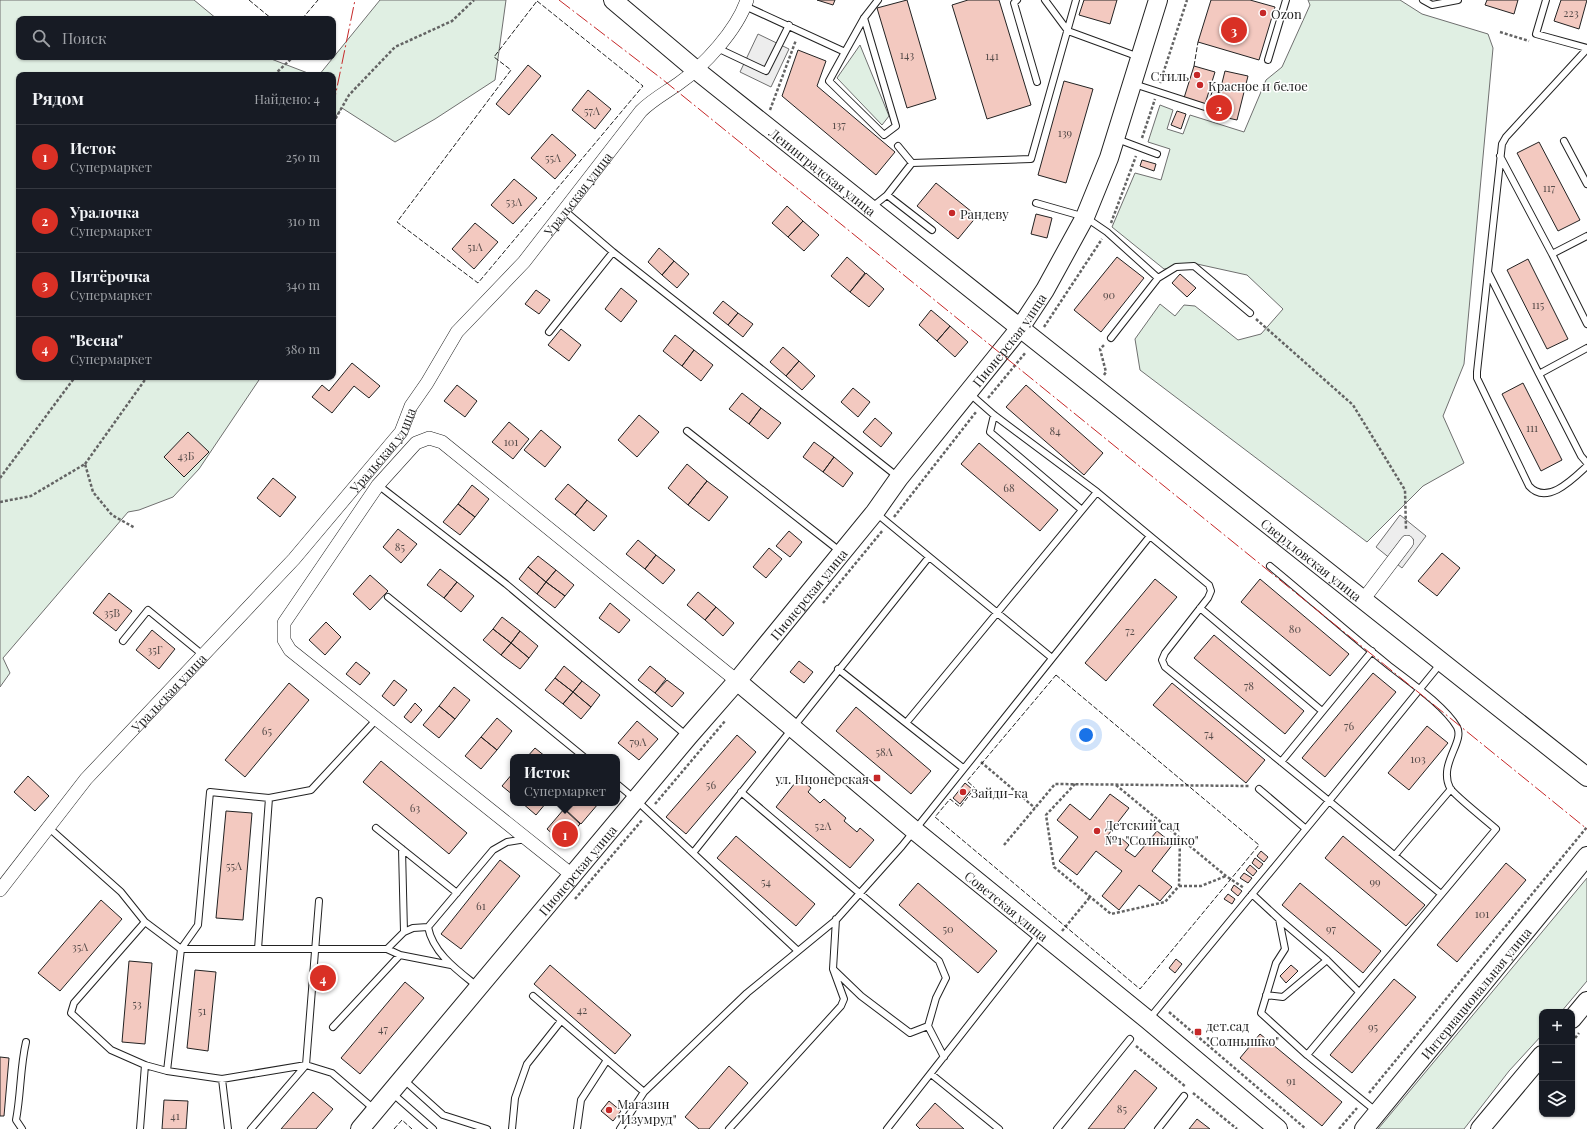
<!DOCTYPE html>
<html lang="ru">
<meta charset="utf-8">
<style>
body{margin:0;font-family:"Playfair Display",serif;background:#20242c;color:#f1f3f6}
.controls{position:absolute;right:12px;bottom:12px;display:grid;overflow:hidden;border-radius:8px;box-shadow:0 1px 3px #0004}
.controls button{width:36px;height:36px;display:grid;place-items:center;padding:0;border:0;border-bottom:1px solid #363941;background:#171b24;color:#f1f3f6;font:20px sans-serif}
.you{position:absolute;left:1086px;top:735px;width:14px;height:14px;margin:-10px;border:3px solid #fff;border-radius:50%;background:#1a73e8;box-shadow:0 0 0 6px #1a73e833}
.badge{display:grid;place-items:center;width:26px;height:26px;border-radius:50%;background:#d93025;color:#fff;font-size:13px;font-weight:700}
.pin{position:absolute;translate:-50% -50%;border:2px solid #fff;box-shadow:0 1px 4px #0006}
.popup{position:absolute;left:510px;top:754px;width:110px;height:52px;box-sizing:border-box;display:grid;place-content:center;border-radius:8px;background:#171b24;filter:drop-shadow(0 1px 3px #0005);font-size:13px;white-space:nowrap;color:#9ea1a6}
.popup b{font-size:15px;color:#f1f3f6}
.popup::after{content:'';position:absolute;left:50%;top:100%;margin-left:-8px;border:8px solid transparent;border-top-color:#171b24}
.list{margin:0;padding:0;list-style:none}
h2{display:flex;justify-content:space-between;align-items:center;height:52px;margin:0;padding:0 16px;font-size:17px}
h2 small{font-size:13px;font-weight:400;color:#9ea1a6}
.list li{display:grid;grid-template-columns:26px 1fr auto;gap:12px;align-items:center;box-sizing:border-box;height:64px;padding:0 16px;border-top:1px solid #363941}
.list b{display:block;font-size:15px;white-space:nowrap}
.list p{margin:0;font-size:13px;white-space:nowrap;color:#9ea1a6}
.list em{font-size:13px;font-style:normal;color:#9ea1a6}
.icon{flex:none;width:22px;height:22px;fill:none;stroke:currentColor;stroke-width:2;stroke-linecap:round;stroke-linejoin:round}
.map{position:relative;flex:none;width:1587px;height:1129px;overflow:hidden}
.search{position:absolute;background:#171b24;box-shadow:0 1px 3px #0004;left:16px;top:16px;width:320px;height:44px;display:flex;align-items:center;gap:10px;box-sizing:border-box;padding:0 14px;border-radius:8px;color:#9ea1a6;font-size:15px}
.panel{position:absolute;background:#171b24;box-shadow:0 1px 3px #0004;left:16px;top:72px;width:320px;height:308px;border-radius:8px}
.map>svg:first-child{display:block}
.green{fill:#e0efe3;stroke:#6f6f6f}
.parking{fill:#ededed;stroke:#6f6f6f}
.building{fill:#f3c9c0;stroke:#222}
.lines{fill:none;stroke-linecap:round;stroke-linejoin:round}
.lane-casing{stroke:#222;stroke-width:8}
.street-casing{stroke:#222;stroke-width:14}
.secondary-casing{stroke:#222;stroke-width:20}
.path{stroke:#646464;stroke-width:2.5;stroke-dasharray:3 2;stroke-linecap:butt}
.lane{stroke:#fff;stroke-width:6}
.street{stroke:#fff;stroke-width:13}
.secondary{stroke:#fff;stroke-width:18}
.fence{stroke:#222;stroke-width:1;stroke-dasharray:5 2;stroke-linecap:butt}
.power{stroke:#c62828;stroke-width:1;stroke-dasharray:14 3 2 3;stroke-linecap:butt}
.poi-dot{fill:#c62828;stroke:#fff;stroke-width:1.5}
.labels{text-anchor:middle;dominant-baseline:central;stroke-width:3;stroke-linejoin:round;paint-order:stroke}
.number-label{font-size:11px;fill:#564c4a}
.poi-label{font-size:13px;fill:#222;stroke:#fff;text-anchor:start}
.street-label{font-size:13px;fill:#222;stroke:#fff}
</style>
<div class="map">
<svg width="1587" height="1129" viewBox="0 0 1587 1129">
<rect width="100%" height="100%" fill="#fff"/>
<path class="green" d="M0 0H194L217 19H19V57H266L313 75H19V377H261L199 469 173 497 139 510 128 512 3 658 10 673 0 687Z
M380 0H506L495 80 435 119 395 142 342 108 333 120V75H319Z
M1308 0H1400L1422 14 1488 34 1493 48 1464 364 1443 416 1464 463 1423 486 1367 542 1140 370 1135 339 1160 304 1175 316 1184 305 1195 306 1238 340 1261 334 1283 309 1247 275 1197 264 1164 269 1112 227 1135 173 1161 180 1170 149 1148 142 1160 105 1173 110 1167 129 1183 134 1190 115 1244 132 1266 80 1282 67 1310 5Z
M860 45 889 116 882 125 837 78Z
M1587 878V981L1561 1012H1542V1035L1509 1071 1464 1129H1378Z"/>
<path class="parking" d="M758 34 789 49 771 87 740 72Z
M1400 515 1426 536 1402 568 1376 547Z"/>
<path class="building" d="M817 0H835L833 5Z
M907 0 936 99 907 108 877 8Z
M968 0H999L1031 105 987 119 952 5Z
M1084 0H1117L1110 24 1079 15Z
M1211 0H1250L1275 7 1259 60 1198 42Z
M1487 0H1518L1514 14 1485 5Z
M1561 0H1587L1579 29 1554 21Z
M798 50 826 61 817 86 895 152 876 175 782 96Z
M528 65 541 76 509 115 496 104Z
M1194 66 1215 72 1205 104 1184 98Z
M1225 71 1248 76 1237 120 1214 115Z
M1064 81 1093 89 1066 183 1038 175Z
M588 90 611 109 595 129 572 110Z
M1177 111 1186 114 1181 129 1171 125Z
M552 134 576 155 555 179 531 158Z
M1539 142 1580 220 1558 231 1517 153Z
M1142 160 1156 164 1154 171 1140 166Z
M514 179 537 198 513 224 491 205Z
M936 183 977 216 958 239 917 206Z
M787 206 803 221 788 237 772 223Z
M1036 214 1052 218 1047 238 1031 234Z
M803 221 819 235 804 251 788 237Z
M475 223 498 242 474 269 452 249Z
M659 248 674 261 662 275 648 262Z
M847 257 865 273 850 292 831 276Z
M1117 257 1144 278 1101 332 1074 310Z
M1528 259 1568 339 1547 349 1507 270Z
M674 261 689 274 677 288 662 275Z
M866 273 884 289 869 307 850 292Z
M1180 274 1196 288 1187 297 1172 283Z
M621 288 637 301 621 322 605 309Z
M536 290 550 300 539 314 525 304Z
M723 301 738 313 728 325 713 313Z
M931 310 950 326 937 341 919 325Z
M738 313 753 324 743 337 728 325Z
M950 326 968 342 955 357 937 341Z
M561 329 581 345 569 361 548 345Z
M675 335 694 350 682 366 663 351Z
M783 347 799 361 786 376 770 362Z
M694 350 713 365 701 381 682 366Z
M799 361 815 376 802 390 786 376Z
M352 363 380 386 369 398 354 386 332 413 312 397 322 385 329 391Z
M1523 383 1562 460 1541 471 1502 394Z
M457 385 477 401 465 417 444 401Z
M1026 385 1103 453 1084 475 1006 407Z
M853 388 870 402 858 417 841 402Z
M742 393 761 408 749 424 729 409Z
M761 408 781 423 768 439 749 424Z
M639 415 659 432 637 457 618 440Z
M875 418 892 433 881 447 863 432Z
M509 422 529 439 513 459 492 442Z
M541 430 561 447 545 467 524 450Z
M188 432 209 452 184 477 164 457Z
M814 442 834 457 823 472 803 457Z
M979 443 1058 510 1040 531 961 464Z
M834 457 853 473 843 487 823 472Z
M687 464 707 481 688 505 668 488Z
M273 478 296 497 280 517 257 498Z
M707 481 728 497 709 521 688 505Z
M568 484 587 500 575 515 555 499Z
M472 485 489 499 475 517 458 504Z
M587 500 607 516 594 531 575 515Z
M458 504 475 517 460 535 443 522Z
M398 529 417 544 401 563 383 547Z
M789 531 802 542 790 557 776 546Z
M638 540 656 555 645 569 626 554Z
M769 548 782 559 766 578 753 567Z
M1442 553 1460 568 1437 596 1418 581Z
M656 555 675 570 663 584 645 569Z
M538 556 556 570 546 582 528 567Z
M528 567 546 582 537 594 519 579Z
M440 569 457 582 444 598 427 585Z
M556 570 574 585 565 596 546 582Z
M370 575 388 591 370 610 353 594Z
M1155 579 1177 597 1106 681 1085 663Z
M1260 579 1349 654 1330 676 1241 602Z
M457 582 474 596 461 612 444 598Z
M546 582 565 596 555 608 537 594Z
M698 592 716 607 705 620 687 605Z
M109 593 132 611 116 631 93 613Z
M610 603 630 620 619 633 599 618Z
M716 607 734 623 723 636 705 620Z
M502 617 520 631 511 643 493 629Z
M326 622 341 637 325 655 309 640Z
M493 629 511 643 501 655 483 640Z
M152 630 175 649 159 669 136 650Z
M520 631 538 646 529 658 511 643Z
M1214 635 1304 711 1285 734 1194 658Z
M511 643 529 658 520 669 501 655Z
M799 661 813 672 804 683 790 672Z
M356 662 370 673 360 685 346 674Z
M564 666 582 681 573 692 555 678Z
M650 666 666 679 655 693 638 680Z
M1373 673 1396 692 1325 777 1302 758Z
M555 678 573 692 563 704 545 690Z
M394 680 407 690 394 706 382 696Z
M667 680 684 693 672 707 655 693Z
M582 681 600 695 591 707 573 692Z
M289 683 309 700 245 777 225 760Z
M1172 683 1265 760 1246 783 1153 705Z
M454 687 470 700 455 719 439 706Z
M573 692 591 707 581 719 563 704Z
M415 703 422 710 411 723 404 717Z
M439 706 455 719 439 738 423 725Z
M856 707 931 771 911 794 836 731Z
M497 718 512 731 497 750 481 737Z
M637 721 658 739 639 760 618 743Z
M1427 726 1448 743 1409 790 1388 773Z
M737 735 756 752 686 834 666 817Z
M481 737 497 750 481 769 465 756Z
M535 748 546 757H527Z
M381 761 467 833 449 854 363 782Z
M513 773V795L502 786Z
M28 776 49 796 35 811 14 792Z
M799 778 811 788 808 792 820 803 824 799 846 818 844 821 857 832 860 828 874 840 850 868 776 807Z
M965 783 972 789 960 804 953 798Z
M1110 794 1129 808 1108 835 1116 842 1120 837 1129 845 1125 850 1135 857 1157 831 1173 844 1152 871 1172 887 1160 901 1139 885 1119 910 1102 896 1122 871 1096 851 1077 875 1059 861 1078 837 1057 820 1070 804 1090 820Z
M522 803H546L536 815Z
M570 803H596L598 804 581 824 565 809Z
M564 809 580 824 563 843 547 829Z
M226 811 252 813 243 920 216 918Z
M736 836 815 904 796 926 717 858Z
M1343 836 1425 905 1406 926 1325 858Z
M1261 851 1268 857 1264 862 1257 856Z
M1255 858 1263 864 1259 869 1252 863Z
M500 860 520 876 461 949 441 934Z
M1506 863 1526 880 1457 962 1437 945Z
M1250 865 1257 871 1253 876 1246 870Z
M1244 873 1252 878 1248 883 1240 878Z
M918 883 997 951 978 973 899 905Z
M1300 883 1381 951 1363 973 1282 905Z
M1234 885 1242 891 1238 896 1231 890Z
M1228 894 1235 899 1232 904 1224 899Z
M101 900 122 919 60 991 38 973Z
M1176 959 1182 964 1175 973 1169 968Z
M129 961 152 963 145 1044 122 1042Z
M550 965 631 1035 615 1054 534 984Z
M1291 965 1298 971 1286 983 1280 976Z
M195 970 216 972 208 1051 187 1048Z
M315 972H331V983H315Z
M1394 979 1416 997 1352 1073 1330 1055Z
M405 982 424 998 360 1074 341 1058Z
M1260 1034 1342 1102 1322 1126 1240 1058Z
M0 1057 9 1058 4 1116H0Z
M729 1066 748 1083 709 1129H699L685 1117Z
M1135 1070 1157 1088 1124 1129H1088Z
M313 1092 333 1109 316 1129H281Z
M164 1100 188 1101 186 1129H162Z
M609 1101 621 1111 613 1121 601 1111Z
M935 1103 964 1129H920L916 1125Z
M1197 1119 1210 1129H1189Z"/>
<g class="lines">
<defs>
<path id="lane" d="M1017 0 1014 3 1037 82
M1045 0 1068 31 1139 57
M1423 0 1432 5 1458 0
M1546 0 1536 34 1587 48
M745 6 845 52 864 18 878 0
M717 48 766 71 789 25
M1587 49 1506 137 1502 144 1477 372V378L1529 486C1547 506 1573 479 1587 466
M845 52 829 81 884 135 896 126 864 18
M1268 60 1286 0
M1134 84 1211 109 1215 94
M1117 139 1157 154
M1564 141 1587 184
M1500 156 1552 254 1587 236
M912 163 1031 159 1076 0
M887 195 932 230
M1036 203 1085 217 1107 232 1158 278 1176 267 1194 266 1250 313
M872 207 887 195 912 163 898 146
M565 211 613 252 898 477
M1552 254 1587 324
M1488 272 1539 374
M549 332 613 252
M1111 338 1158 278
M1587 348 1539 374 1581 456 1587 463
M969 393 994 415 1097 492 1209 585 1211 591 1208 598 1165 653 1162 660 1165 667 1329 801 1149 1019
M994 415 990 432 1082 510
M687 431 841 552
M378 485 506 584 687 736
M876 513 1052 658
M388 597 584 757
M1200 608 1322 711
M123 641 148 610 203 655
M1441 663 1329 801 1441 894
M838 669 906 723
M1281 762 1372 651
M963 768 906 723 1097 492
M617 784 635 799 798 951
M1259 789 1306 829
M741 792 939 961 946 978 936 998 928 1026 944 1057
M48 827 121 892 145 922
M376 828 457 893
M693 853 929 557
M1395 855 1451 789
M1252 894 1279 919 1285 949 1276 963 1261 1013 1307 1055 1496 829C1487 821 1454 795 1450 788 1438 764 1465 742 1457 727 1444 705 1407 680 1387 664 1347 632 1309 598 1270 566
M1279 919 1327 960 1359 992
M404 932 413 928 428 927
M258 949 269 798 311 790 376 720
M387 949 400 955 451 965
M834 970 861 996 910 1033 928 1026
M477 986C457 970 433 953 428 927L493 850 507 842 526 839
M1266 995 1283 997 1327 960
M533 996 644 1092
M333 1027 400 955
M1307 1055 1377 1112
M167 1071 145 1065 111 1050 71 1013 74 1003 145 922 181 949 198 925 210 792 269 798
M931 1074 999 1129
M222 1079 228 1129
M403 1079 443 1115 487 1129
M392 1093 433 1129
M374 1109 332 1073 306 1065 222 1079 167 1071 181 949H387L404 932 402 849
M22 1129 16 1120C21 1094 20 1068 26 1042
M140 1129 145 1065
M251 1129 306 1065 319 901
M512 1129 515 1098 527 1064 561 1021
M577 1129 581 1100 607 1060
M620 1129 644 1092 747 993 836 920 902 846 1150 536
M729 1129 841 1006 844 999 833 969 836 919
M887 1129 1040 934
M1057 1129 1130 1039
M1158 1129 1184 1096"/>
<g id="street">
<path d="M1363 600 1407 542"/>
<path d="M572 875 290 650 284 640V623L378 485 416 443 429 438 442 442 737 681"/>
<path id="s1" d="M0 890 86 779 294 559 401 432 411 406 427 383 457 332 524 262 641 111C652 100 665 93 678 84 704 66 737 30 747 0"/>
</g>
<g id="secondary">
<path id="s2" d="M613 0 696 70 1020 328 1587 777"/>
<path id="s3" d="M737 681 914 830 1148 1020 1278 1129"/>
<path d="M1572 1019 1587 1001"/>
<path id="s4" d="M360 1129 688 737 737 681 875 512 899 478 1020 328 1045 290 1085 217 1109 158 1158 0"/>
<path id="s5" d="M1364 1129 1587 856"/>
<path d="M1480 1129 1542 1055"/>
</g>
</defs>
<use href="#lane" class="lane-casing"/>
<use href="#street" class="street-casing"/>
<use href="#secondary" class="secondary-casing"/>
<path class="path" d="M1500 32 1529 41
M274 75 293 57
M1160 83 1187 0
M770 110 796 40
M333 123 349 95 395 47 452 21 474 0
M1142 138 1155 99
M1111 223 1136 156
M1256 319 1353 405 1405 490 1406 530
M1044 327 1102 239
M1104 375 1106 372 1100 349 1105 344
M988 398 1026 352
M85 464 147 377
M0 478 75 377
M0 502 31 496 85 464 93 492 112 515 135 528
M894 517 976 412
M823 603 883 530
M981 762 1035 808
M1075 784 1046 815 1054 867 1111 914 1165 902 1179 886 1180 838
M1116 785 1226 876 1244 888
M655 804 725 721
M1004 845 1055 784 1250 786
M1179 886H1201L1226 876
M575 899 643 819
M1062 931 1090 897
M1169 1012 1306 1129
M1572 1042 1579 1033
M1136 1046 1186 1087
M1193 1093 1237 1129
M1369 1093 1587 827
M1339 1129 1357 1108"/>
<use href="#lane" class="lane"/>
<use href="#street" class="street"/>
<use href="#secondary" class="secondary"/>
<path class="fence" d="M249 0 272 19
M537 1 643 86 478 283 397 222 511 70 494 57Z
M302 19 318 0
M1194 66 1198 42
M1056 675 1259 845 1140 989 935 817 950 799 960 807 975 788 967 781Z
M394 1129 402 1120 412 1129"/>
<path class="power" d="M559 0 662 79 1587 829
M333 107 355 0"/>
</g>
<g class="poi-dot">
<circle cx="1263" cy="13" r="4"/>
<circle cx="1197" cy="75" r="4"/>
<circle cx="1200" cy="85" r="4"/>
<circle cx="952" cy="213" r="4"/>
<rect x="873" y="774" width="8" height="8" rx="2"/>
<circle cx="963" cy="792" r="4"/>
<circle cx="1097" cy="831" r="4"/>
<rect x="1194" y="1028" width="8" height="8" rx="2"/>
<circle cx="609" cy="1110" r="4"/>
</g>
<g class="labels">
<g class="number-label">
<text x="1571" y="12">223</text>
<text x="907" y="54">143</text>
<text x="992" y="55">141</text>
<text x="592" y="110">57А</text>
<text x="839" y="124">137</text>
<text x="1065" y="132">139</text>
<text x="553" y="157">55А</text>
<text x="1549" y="187">117</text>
<text x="514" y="201">53А</text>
<text x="475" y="246">51А</text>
<text x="1109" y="294">90</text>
<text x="1538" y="304">115</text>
<text x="1532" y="427">111</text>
<text x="1055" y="430">84</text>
<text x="511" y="441">101</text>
<text x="186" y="455">43Б</text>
<text x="1009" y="487">68</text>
<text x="400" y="546">85</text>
<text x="112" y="612">35В</text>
<text x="1295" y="628">80</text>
<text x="1130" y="630">72</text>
<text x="155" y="649">35Г</text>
<text x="1249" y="685">78</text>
<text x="1349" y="725">76</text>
<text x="267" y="730">65</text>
<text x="1209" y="733">74</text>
<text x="638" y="741">79А</text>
<text x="884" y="751">58А</text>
<text x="1418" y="758">103</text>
<text x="711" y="784">56</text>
<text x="415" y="807">63</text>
<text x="823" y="825">52А</text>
<text x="234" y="865">55А</text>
<text x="766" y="881">54</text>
<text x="1375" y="881">99</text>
<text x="481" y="905">61</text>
<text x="1482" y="913">101</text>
<text x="948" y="928">50</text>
<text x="1331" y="928">97</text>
<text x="80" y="946">35А</text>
<text x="137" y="1003">53</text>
<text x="582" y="1009">42</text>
<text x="202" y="1010">51</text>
<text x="1373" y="1026">95</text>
<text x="383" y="1028">47</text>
<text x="1291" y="1080">91</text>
<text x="1122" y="1108">85</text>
<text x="175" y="1115">41</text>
</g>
<g class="poi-label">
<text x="1271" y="13">Ozon</text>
<text x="1189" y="75" text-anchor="end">Стиль</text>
<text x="1208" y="85">Красное и белое</text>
<text x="960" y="213">Рандеву</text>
<text x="869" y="778" text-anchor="end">ул. Пионерская</text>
<text x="971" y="792">Зайди-ка</text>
<text x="1105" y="824">Детский сад<tspan x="1105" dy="15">№1 "Солнышко"</tspan></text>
<text x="1206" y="1025">дет.сад<tspan x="1206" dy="15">"Солнышко"</tspan></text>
<text x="617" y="1103">Магазин<tspan x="617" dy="15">"Изумруд"</tspan></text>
</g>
<g class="street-label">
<text stroke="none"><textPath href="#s2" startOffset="271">Ленинградская улица</textPath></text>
<text stroke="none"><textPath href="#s1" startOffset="908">Уральская улица</textPath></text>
<text stroke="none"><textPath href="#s4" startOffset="1022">Пионерская улица</textPath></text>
<text stroke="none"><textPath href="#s1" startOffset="584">Уральская улица</textPath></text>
<text stroke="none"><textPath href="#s2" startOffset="895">Свердловская улица</textPath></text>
<text stroke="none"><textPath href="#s4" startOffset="698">Пионерская улица</textPath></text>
<text stroke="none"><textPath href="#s1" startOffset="260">Уральская улица</textPath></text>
<text stroke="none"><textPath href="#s4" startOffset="338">Пионерская улица</textPath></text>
<text stroke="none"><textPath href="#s3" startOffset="351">Советская улица</textPath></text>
<text stroke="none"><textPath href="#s5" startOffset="176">Интернациональная улица</textPath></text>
</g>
</g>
</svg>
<div class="controls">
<button>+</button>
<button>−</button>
<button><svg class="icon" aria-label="layers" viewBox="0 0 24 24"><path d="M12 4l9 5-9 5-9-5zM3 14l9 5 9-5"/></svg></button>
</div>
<div class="you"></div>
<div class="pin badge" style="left:565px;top:834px">1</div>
<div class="popup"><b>Исток</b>Супермаркет</div>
<div class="pin badge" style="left:1219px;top:108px">2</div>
<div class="pin badge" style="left:1234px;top:30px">3</div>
<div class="pin badge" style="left:323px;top:978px">4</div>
<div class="search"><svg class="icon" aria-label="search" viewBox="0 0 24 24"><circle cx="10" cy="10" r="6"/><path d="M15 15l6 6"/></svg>Поиск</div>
<section class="panel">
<h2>Рядом<small>Найдено: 4</small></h2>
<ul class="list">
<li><span class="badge">1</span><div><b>Исток</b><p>Супермаркет</p></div><em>250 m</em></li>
<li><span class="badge">2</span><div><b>Уралочка</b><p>Супермаркет</p></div><em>310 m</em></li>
<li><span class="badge">3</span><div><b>Пятёрочка</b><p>Супермаркет</p></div><em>340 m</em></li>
<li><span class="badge">4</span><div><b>&quot;Весна&quot;</b><p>Супермаркет</p></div><em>380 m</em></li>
</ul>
</section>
</div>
